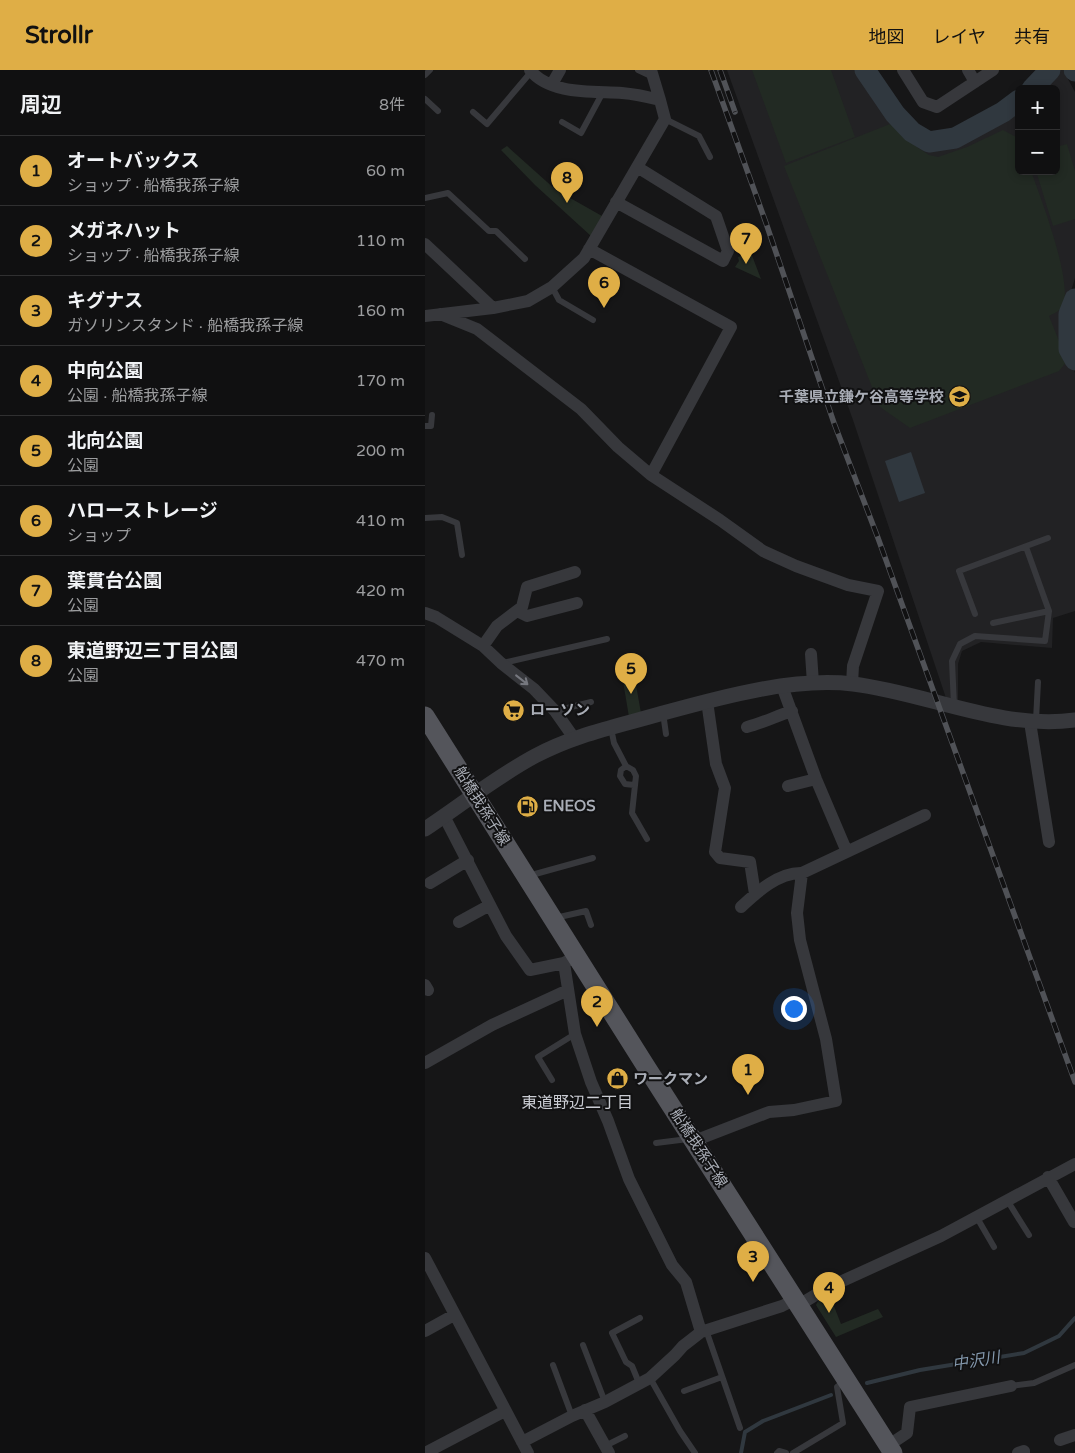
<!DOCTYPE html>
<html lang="ja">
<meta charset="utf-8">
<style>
body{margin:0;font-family:"Varela Round","Noto Sans JP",sans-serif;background:#19191a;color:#f1f3f6}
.controls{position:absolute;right:15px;top:15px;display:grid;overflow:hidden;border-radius:8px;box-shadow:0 2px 8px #0003}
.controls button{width:45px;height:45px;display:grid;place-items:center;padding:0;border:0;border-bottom:1px solid #303031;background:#101011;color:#f1f3f6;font:25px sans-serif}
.you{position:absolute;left:368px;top:938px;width:18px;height:18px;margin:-12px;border:4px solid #fff;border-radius:50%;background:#1a73e8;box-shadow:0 0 0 8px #1a73e833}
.badge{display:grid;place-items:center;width:32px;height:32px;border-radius:50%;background:#dfae46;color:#111;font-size:16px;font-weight:700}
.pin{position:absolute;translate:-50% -41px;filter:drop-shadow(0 1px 2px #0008)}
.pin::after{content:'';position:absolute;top:26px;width:18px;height:15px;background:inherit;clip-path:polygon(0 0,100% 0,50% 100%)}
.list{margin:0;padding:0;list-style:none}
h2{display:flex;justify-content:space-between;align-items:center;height:65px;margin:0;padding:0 20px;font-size:21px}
h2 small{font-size:16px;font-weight:400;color:#9c9d9f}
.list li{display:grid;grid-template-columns:32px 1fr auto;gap:15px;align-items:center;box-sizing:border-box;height:70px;padding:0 20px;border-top:1px solid #303031}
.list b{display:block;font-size:19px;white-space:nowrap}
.list p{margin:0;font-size:16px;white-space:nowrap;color:#9c9d9f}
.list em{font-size:16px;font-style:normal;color:#9c9d9f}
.map{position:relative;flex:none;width:650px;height:1383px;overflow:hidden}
header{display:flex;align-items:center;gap:30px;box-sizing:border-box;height:70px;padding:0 25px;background:#dfae46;color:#111}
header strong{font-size:24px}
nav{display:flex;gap:28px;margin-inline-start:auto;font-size:18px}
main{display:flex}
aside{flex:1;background:#101011}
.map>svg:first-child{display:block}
.built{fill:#222224}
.green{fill:#222a23}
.water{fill:#30383f}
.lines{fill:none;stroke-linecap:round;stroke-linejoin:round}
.stream{stroke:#30383f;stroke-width:4}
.river{stroke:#30383f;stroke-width:21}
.service{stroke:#37383c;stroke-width:6}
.minor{stroke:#37383c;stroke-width:12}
.tertiary{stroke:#37383c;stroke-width:15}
.primary{stroke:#54555b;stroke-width:19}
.rail-casing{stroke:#505257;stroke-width:5.5}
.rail{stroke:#111112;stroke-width:4;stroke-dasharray:11;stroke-linecap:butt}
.oneway{stroke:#76787f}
.labels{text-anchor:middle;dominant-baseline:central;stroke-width:4;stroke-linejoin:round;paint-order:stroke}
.poi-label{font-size:15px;font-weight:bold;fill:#a9adb6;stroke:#111112;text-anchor:start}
.street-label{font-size:15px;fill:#a9adb6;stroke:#111112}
.neighbourhood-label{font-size:16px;fill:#caccd3;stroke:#111112}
.water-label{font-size:16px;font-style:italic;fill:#8499ae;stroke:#111112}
</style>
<header>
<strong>Strollr</strong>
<nav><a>地図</a><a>レイヤ</a><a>共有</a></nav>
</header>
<main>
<aside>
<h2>周辺<small>8件</small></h2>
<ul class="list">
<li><span class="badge">1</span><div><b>オートバックス</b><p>ショップ · 船橋我孫子線</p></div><em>60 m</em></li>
<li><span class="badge">2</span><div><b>メガネハット</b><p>ショップ · 船橋我孫子線</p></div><em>110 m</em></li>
<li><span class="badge">3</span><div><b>キグナス</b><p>ガソリンスタンド · 船橋我孫子線</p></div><em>160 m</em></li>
<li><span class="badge">4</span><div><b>中向公園</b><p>公園 · 船橋我孫子線</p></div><em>170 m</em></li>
<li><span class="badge">5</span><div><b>北向公園</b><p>公園</p></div><em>200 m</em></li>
<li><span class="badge">6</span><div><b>ハローストレージ</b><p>ショップ</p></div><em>410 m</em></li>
<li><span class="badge">7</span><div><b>葉貫台公園</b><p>公園</p></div><em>420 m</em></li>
<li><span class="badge">8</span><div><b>東道野辺三丁目公園</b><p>公園</p></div><em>470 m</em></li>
</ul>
</aside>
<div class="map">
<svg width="650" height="1383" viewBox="0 0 650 1383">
<rect width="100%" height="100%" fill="#161617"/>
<path class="built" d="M302 0H438L468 47 485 64 500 69 537 59 594 24V101H631V19H601L620 0H638L650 22V208L636 254 650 303V541L628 548 627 578 556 572 537 581 533 594V631L521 628 428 350Z"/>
<path class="green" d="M327 0H406L430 67 361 93Z
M465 54 474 58 492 77 504 85 513 87 542 77 578 60 593 68 594 101H606C615 126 650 216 637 238 634 241 628 244 624 246L642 291 634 301 485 358 455 337 359 96Z
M642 74 650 101V149L628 156 611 101H631V77Z
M82 76 131 120 177 146 166 166 110 115 76 80Z
M326 183 336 209 310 197 314 191 313 187Z
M209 604 216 643 204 647 197 605Z
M403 1221 416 1254 453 1239 458 1247 411 1267 391 1235 395 1227Z"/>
<path class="water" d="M486 382 500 423 474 432 460 391Z"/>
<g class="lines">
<path class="stream" d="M442 1313 495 1300 599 1283 634 1266 650 1248
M316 1383 320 1362 338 1351 406 1325"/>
<path class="river" d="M440 0 470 44 487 62 504 72 530 68 578 42 594 30
M649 0 650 1
M607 19 625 0
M650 229 644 244V279L650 290"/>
<path class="service" d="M213 0 228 7
M0 5 5 0
M0 29 13 41
M48 42 62 54 106 2
M240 49 274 66 285 87
M137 52 156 63 178 22
M0 128 23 123 64 161H71L100 189
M127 217 134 230 168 250
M0 356H6L7 345
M0 448 17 447 32 453 37 485
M550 544 534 501 623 468
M568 553 624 541
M78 593 182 569
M529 636 527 591 535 574 550 566 620 571 624 541 601 477
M130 641 166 632
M238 643 241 664
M611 650 613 612
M186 658 189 673 201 696 208 700 211 706 207 743 222 769
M201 696 196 700 195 706 200 714 209 715
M103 806 168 788
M130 848 161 841 166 855
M127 1010 113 987 150 964
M231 1073 263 1069
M582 1130 604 1165
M551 1146 569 1177
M281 1260 315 1358
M158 1275 180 1332
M128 1295 147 1346
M225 1308 255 1361 270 1383
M214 1313 207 1296 201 1292 187 1263 215 1248
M586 1316 609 1313 650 1295
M259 1321 297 1307
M180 1376 200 1366
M352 1383 354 1381 361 1383
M368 1383 418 1353 412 1317 420 1311"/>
<path class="minor" d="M105 0C125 25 168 21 197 23 210 24 223 27 235 30L226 0
M478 0 498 32 512 37 568 0
M543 0 550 12
M127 14 135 0
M191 132 298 191 303 181 291 146 212 97
M0 174 68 238
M164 179 306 257 226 405
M15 244 52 259 156 339 193 377 226 405 295 450 338 481 371 496 423 515 453 521 428 596 427 614
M0 246 68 238 103 231 127 217 159 188 240 49 235 30
M92 541 102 546 152 533
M0 543 11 547 58 576 76 593 109 619 130 641 149 668
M58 576 72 556 97 537 102 517 150 502
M386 584 388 613
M357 616 391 709 422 782
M282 631 291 694 300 718 290 782 295 788 325 792 330 824
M605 652 624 772
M322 657C338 653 351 646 367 641
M363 716 391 709
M19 746 81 866 105 900 139 893 146 889
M5 813 43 790
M316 837C332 822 354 802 377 803L500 745
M34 852 65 835
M139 893 150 964 166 1012 183 1051 204 1109 247 1195 261 1212 276 1262
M0 915 3 920
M0 993 67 955 143 920
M269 1071 344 1042 369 1040 411 1031 401 969 375 870 372 843 377 803
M623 1107 649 1152
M0 1188 103 1383
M374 1235 402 1218 516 1166 650 1094
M0 1261 29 1245
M160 1340 184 1383
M635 1370 650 1365
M97 1372 147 1346 180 1332 225 1308 250 1285 258 1276 276 1262 357 1236 371 1229
M464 1375 482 1363 485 1337 586 1316
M0 1383 80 1341
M593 1383 599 1381V1383"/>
<path class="tertiary" d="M0 759C36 735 71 707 110 686 151 664 194 656 238 643 296 627 368 607 428 614 502 623 574 660 650 650"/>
<path class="primary" d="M0 646 220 995 468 1383"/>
<defs>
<path id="rail" d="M286 0 341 153 409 353 453 468 650 1012
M295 0 310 42"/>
</defs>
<use href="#rail" class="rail-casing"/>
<use href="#rail" class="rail"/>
</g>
<defs><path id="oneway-shaft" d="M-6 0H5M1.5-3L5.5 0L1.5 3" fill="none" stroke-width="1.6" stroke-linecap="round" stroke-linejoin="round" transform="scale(1.25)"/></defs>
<use class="oneway" href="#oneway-shaft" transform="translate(97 610) rotate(38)"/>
<defs>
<symbol id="school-disc" viewBox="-11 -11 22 22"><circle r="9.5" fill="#dfae46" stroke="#111112"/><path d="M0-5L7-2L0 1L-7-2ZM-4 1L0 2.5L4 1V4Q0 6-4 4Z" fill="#111"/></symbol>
<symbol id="supermarket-disc" viewBox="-11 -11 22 22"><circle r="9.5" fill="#dfae46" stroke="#111112"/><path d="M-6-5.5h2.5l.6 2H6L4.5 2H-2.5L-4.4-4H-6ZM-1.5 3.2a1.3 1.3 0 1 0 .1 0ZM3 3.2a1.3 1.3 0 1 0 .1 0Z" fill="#111"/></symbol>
<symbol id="fuel-disc" viewBox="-11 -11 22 22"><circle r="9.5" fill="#dfae46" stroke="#111112"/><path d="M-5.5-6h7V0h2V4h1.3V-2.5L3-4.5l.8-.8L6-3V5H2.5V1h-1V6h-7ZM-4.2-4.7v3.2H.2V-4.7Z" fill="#111"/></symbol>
<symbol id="shop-disc" viewBox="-11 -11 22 22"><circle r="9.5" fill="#dfae46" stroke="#111112"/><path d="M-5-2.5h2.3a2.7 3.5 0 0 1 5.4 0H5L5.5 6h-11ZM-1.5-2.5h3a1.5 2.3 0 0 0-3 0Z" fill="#111"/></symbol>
</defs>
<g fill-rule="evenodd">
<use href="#school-disc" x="522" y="314" width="25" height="25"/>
<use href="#supermarket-disc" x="76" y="628" width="25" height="25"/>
<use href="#fuel-disc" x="90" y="724" width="25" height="25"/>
<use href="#shop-disc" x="180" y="996" width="25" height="25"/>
</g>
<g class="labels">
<g class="poi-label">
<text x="519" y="327" text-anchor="end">千葉県立鎌ケ谷高等学校</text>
<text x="105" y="640">ローソン</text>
<text x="118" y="736">ENEOS</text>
<text x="208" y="1009">ワークマン</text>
</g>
<g class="street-label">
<text transform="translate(57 736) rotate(58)">船橋我孫子線</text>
<text transform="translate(274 1078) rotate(57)">船橋我孫子線</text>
</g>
<g class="neighbourhood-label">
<text x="152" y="1033">東道野辺二丁目</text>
</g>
<g class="water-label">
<text transform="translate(551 1291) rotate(-9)">中沢川</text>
</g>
</g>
</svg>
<div class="controls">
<button>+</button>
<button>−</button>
</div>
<div class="you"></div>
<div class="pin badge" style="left:323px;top:1025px">1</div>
<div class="pin badge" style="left:172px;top:957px">2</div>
<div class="pin badge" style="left:328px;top:1212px">3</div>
<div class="pin badge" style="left:404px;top:1243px">4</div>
<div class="pin badge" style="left:206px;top:624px">5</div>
<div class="pin badge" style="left:179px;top:238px">6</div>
<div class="pin badge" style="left:321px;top:194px">7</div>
<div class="pin badge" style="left:142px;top:133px">8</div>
</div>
</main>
